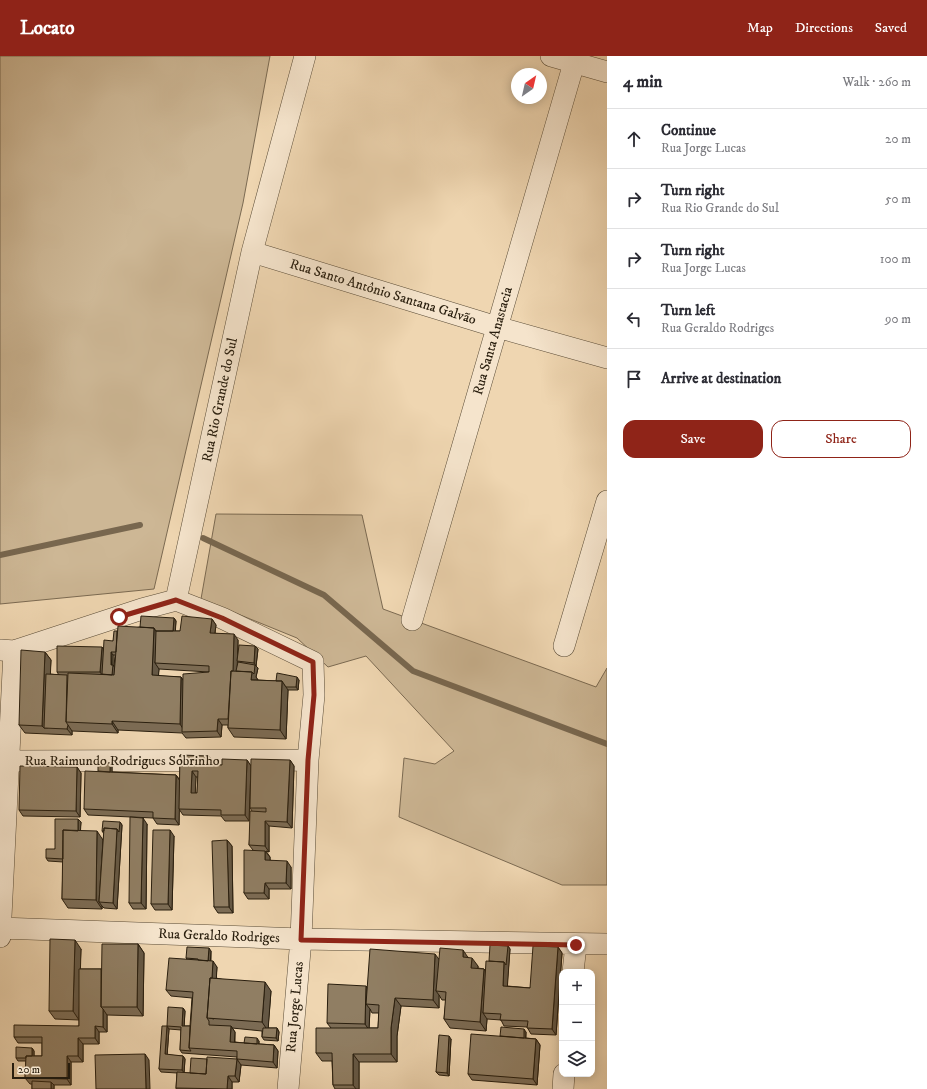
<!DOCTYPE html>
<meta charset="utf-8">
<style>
body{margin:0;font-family:"IM FELL DW Pica",serif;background:#f7f7f7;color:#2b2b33}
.controls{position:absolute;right:12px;bottom:12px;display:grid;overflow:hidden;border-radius:8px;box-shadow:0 2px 10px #0003}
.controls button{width:36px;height:36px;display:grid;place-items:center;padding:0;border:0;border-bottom:1px solid #e1e1e2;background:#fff;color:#2b2b33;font:20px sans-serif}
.compass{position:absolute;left:511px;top:12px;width:36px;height:36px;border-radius:50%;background:#fff;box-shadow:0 2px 10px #0003;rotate:34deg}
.scale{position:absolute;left:12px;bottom:10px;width:58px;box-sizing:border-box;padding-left:4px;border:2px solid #291e0e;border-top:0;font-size:11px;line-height:14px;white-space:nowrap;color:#291e0e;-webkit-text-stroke:3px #f5e4cc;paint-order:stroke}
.stop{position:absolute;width:12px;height:12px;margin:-9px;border:3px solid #8f2418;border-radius:50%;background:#fff}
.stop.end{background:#8f2418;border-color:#fff;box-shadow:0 1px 4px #0008}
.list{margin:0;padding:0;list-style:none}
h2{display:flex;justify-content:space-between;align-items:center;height:52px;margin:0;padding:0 16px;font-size:17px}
h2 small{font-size:13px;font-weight:400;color:#7c7c81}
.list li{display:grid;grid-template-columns:26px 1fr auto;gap:12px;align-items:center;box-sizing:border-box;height:60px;padding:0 16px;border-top:1px solid #e1e1e2}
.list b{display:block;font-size:15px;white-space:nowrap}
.list p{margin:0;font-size:13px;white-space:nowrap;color:#7c7c81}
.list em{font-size:13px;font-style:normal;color:#7c7c81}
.actions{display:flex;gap:8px;padding:12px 16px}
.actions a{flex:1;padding:9px 0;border:1px solid #8f2418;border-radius:12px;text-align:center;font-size:14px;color:#8f2418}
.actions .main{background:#8f2418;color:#fff}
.icon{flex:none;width:22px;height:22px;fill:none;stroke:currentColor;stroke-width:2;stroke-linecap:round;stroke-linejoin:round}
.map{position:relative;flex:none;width:607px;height:1033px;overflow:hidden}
header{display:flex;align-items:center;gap:24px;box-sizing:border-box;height:56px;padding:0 20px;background:#8f2418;color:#fff}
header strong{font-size:19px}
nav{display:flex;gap:22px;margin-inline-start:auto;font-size:14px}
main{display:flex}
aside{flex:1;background:#fff}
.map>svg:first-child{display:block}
.green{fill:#cdb795;stroke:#7b6a52}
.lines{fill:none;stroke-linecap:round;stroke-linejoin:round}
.stream{stroke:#78674f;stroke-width:6}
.minor-casing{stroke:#5a4c37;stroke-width:22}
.minor{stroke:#f5e4cc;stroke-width:21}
.wall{fill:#7c6c55;stroke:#291e0e;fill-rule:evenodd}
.shaded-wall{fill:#655845;stroke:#291e0e}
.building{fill:#907e63;stroke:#291e0e;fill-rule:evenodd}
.route{stroke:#8f2418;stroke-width:5}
.labels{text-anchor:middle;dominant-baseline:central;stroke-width:3.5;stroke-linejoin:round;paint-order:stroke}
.street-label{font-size:14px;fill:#291e0e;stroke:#f5e4cc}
</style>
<header>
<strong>Locato</strong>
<nav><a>Map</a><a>Directions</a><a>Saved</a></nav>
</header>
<main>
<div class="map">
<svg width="607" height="1033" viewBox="0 0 607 1033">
<rect width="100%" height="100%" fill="#efd6b1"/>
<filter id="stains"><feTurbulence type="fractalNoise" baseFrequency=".005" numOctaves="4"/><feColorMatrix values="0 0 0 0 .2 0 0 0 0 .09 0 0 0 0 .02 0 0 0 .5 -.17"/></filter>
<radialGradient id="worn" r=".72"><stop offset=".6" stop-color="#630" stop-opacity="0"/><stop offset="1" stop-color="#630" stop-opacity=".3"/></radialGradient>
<path class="green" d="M0 0H270L243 147 154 533 0 548Z
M216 458 362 459 383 553 596 631 607 612V829H562L399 761 404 702 435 708 454 695 366 600 328 611 297 582 201 543Z"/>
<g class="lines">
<path class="stream" d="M203 482 324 539 413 615 607 688
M0 499 140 469"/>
<defs>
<path id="minor" d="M551 0 607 16
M252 196 497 271 607 302
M176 544 222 562 313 606 314 639 308 704 301 883 288 1033
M176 544 252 196 305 0
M412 564 574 7
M564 590 607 445
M1 594 14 595 142 553 176 544
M9 705 308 704
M0 872 301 883 607 888
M0 881 14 595
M573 916 576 889
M563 1033 564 1018"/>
</defs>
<use href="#minor" class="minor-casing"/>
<use href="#minor" class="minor"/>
</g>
<path class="wall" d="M174 562 176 565 175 575H180L212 563 216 569 215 577 238 584V604L255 590 258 593 256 610 258 612 256 621 258 624 276 625 299 624 298 634H288L286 683 234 681 228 672V669H222L221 681 186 682 182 677 118 674V677L72 675V679L25 677 19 669 45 596 51 604 50 618 59 619 57 616 104 593 113 585 117 575 140 571ZM113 599H115L114 611 113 609ZM159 613 209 616 183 624 181 621 158 620Z
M180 699 214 706V709H222L247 704 251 710 249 765H225L221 760 183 759 179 753V769L157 768 153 762 88 759 84 753 98 715 112 710V716L176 719 180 724ZM196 721H198L197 737H195Z
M290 704 294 710 292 772 269 770V796L266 795 270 801V804L291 811V833H269V843H248L244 837 253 794 249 789 252 755 250 752Z
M77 711 81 717 80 761 23 760 19 754Z
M81 766 80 775 103 784 104 778 102 775 120 766 122 769 117 853 104 852 102 850V853L68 852 62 843 63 806 48 805 46 802Z
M147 768 146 853H133L129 847Z
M174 780 172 854H155L151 848Z
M227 784 232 790 233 857H218L214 851Z
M138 888 144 897 143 960 107 959V976H99V988H83V1006H71V1029H54V1033H32V1028H30L25 1022 26 1005H18L16 1002 32 992 34 995V1000H42V987H18L14 981 79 970V964L55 963 49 955 81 893 80 913H101Z
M508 890 510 893 507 930 530 932 558 891 562 897 556 979 531 978 527 971 504 970 501 964 487 963 486 975 450 972 444 963 446 944H442L439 939V952L401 950 397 980V1006H359V1033H335L333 1029 332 1005H322L316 997 331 972 327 967 367 932 439 903 468 901 478 910V912L484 913 486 915 489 905ZM370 953 372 957H379L378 972H369Z
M211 895V905L217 911 216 922 271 935 268 972H277L279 976 278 985 264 984 262 981V975L232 972 235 976V986L244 987 259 985V988L274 989 278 995 277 1012 241 1009 239 1026H232V1033H176L177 1017 161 1016 159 1013 167 970 183 952 185 955 184 970H190L192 942 171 940 166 934 187 903 186 902ZM169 973 181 974 180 994 182 997 237 1001V1003L190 1017H184L185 1003 183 1000 167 999Z
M526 976V982L536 983 540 989 537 1029 472 1024 468 1018 500 980Z
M451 983 449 1020 439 1019 436 1016Z"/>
<path class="shaded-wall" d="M174 562 176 565 175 581 173 578Z
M212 563 216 569 214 583 210 577Z
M154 572 160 581 155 607 159 613 158 628 152 619Z
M234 578 238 584 237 617 231 663Z
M255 590 258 593 256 610 254 607Z
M102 591 106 597 104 622 100 616Z
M45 596 51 604 48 672H44L42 670Z
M111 596 113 599V609L115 612 114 623 112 620Z
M255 609 258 612 256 621 258 624H251L252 616Z
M181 621 187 630 185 676 180 668Z
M297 621 299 624 298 634 296 631Z
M282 625 288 634 286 683 280 674Z
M218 663 222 669 221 681 217 675Z
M112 665 118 674V677L112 668Z
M68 669 72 675V679L67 673Z
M209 700 214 706 213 714 209 709Z
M247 704 251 710 249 765 245 759Z
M290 704 294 710 292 772 287 766Z
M110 707 112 710V722L110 719Z
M77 711 81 717 80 761 76 755Z
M192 715 196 721 195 743 191 737Z
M176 719 180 725 179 769 175 763Z
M143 762 147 768 146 853 141 847Z
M78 763 81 766 80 783 78 780Z
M265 765 269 770V796L265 790Z
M120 766 122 769 117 853 113 847 117 773Z
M170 774 174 780 172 854 168 848Z
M97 775 103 784 99 846 102 850V853L96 844Z
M227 784 232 790 233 857 229 851Z
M265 795 270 801V810L265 804Z
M287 805 291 811V833L286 827Z
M265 827 269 833V843L264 837Z
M75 884 81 893 79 964 73 955Z
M138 888 144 897 143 960 137 951Z
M508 890 510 893 507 936 503 930 504 906Z
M558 891 562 897 556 979 552 973Z
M209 892 211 895 210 911 208 908Z
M463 894 469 903 463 901Z
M435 898 441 906 436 935 439 939V952L433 944Z
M472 902 478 910 477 921 471 912Z
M213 905 217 911 214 963 209 962Z
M484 913 490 921 483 957 487 963 486 975 480 966Z
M265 926 271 935 268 975 262 966Z
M366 930 370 936 366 948 370 953 369 974 365 968Z
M395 942 401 950 397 980V1006L391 998V972Z
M183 952 185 955 184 973 182 970Z
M103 953 107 959V976L103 971Z
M95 970 99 976V988L95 982Z
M167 970 169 973 167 1001 165 998Z
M231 970 235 976 234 992 230 986Z
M277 972 279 976 278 985 276 982Z
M524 973 526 976 525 988 523 985Z
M449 980 451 983 449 1020 447 1017Z
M78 982 83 988V1006L78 1000Z
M257 982 259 985 258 994 256 991Z
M536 983 540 989 537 1029 533 1023Z
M274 989 278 995 277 1012 273 1006Z
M32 992 34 995V1006L32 1003Z
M145 998 149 1004 150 1033H146Z
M353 998 359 1006V1033H356L353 1029Z
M67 1000 71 1006V1029L67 1023Z
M183 1000 185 1003 184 1017 182 1014Z
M237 1003 241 1009 239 1026 235 1020Z
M228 1020 232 1026V1033H227Z
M51 1026 54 1029V1033H51Z"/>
<path class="building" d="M141 560 174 562 173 575H156L154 572 140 571Z
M182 560 212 563 210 577 234 578 233 615H231L228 663H218L217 675 182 676 183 618 209 616V610L155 607 156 575H180Z
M118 570 154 572 152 619 181 621 180 668 112 665V668L66 666 68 617 114 619Z
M114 575H117L116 596H111V609H113L112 619 102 618 104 584 113 585Z
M239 589 255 590 254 607 237 605Z
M57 590 102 591 100 616H57Z
M21 594 45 596 42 670 19 669Z
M238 606 255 609 254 618 252 616 236 615Z
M231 615 252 616 251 624 282 625 280 674 228 672Z
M277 617 297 621 296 631H286L282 625H276Z
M46 618 67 619 66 666 68 669 67 673 44 672Z
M180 699 209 700V709H222V703L247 704 245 759H221V754L179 753ZM192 715H198L197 737H191Z
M251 703 290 704 287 766 265 765V790L249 789 250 755 266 756V752H250Z
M98 706 110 707V716L98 715Z
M20 710 77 711 76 755 19 754Z
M85 715 176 719 175 763 153 762V756L84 753Z
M130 761 143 762 141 847H129Z
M55 763H78V775L63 774V803L46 802V793H55Z
M103 765 120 766 119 776 117 773 104 772V775H102Z
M104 772 117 773 113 847 99 846Z
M63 774 97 775 96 844 62 843Z
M153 774H170L168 848H151Z
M227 784 229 851H214L212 785Z
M244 794 265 795V804L287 805 286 827H265L264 837H244Z
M50 883 75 884 73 955H49Z
M102 888H138L137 951H101Z
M490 889 508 890 506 909 504 906 489 905Z
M533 890 558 891 552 973 527 972 528 965 500 964 501 958 483 957 486 905 504 906 503 930 530 932Z
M187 891 209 892 208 905 198 904V903L186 902Z
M440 892 463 894V901L472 902 471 912 484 913 480 966 444 963 446 936 436 935Z
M370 893 435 898 433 944 395 942 391 972V998H353V1029H333L332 997H316V972H378L379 949 366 948Z
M169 902 213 905 212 922H210L207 962 209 965V969L231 970 230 986 274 989 273 1006 237 1003V995L189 992 193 936 166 934Z
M79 913H101V951L103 953V971L95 970V982H78V1000H67V1023L25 1022 26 1000H42V981H14V969L79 970Z
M210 922 265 926 262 966 207 962Z
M328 928 366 930 365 968 327 967Z
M168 951 183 952 182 970H190L189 992 191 995 180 994 181 971 167 970Z
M162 970H167L165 998 183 1000 182 1014 159 1013Z
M501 971 524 973V982L500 980Z
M263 972H277L276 982 262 981Z
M471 978 536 983 533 1023 468 1018Z
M439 979 449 980 447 1017 436 1016Z
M245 981 257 982V988L244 987Z
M16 991 32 992V1000H26V1002H16Z
M145 998 146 1033H96L95 999Z
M207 1001 237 1003 235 1020H228L227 1033 176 1032 177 1016 206 1018Z
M191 1002 207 1003 206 1018 190 1017Z
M32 1025 51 1026V1033H32Z"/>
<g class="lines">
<path class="route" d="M119 561 176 544 222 562 313 606 314 639 308 704 301 884 576 889"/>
</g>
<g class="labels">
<g class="street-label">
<text transform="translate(383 236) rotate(17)">Rua Santo Antônio Santana Galvão</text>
<text transform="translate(493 285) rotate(-74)">Rua Santa Anastacia</text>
<text transform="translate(220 344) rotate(-78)">Rua Rio Grande do Sul</text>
<text x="122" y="705">Rua Raimundo Rodrigues Sobrinho</text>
<text transform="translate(219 880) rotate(2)">Rua Geraldo Rodriges</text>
<text transform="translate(295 951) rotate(-85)">Rua Jorge Lucas</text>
</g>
</g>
<rect width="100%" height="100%" filter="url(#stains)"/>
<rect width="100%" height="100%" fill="url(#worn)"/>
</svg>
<div class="controls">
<button>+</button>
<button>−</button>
<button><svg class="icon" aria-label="layers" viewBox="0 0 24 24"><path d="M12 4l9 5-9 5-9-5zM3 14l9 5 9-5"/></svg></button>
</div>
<svg class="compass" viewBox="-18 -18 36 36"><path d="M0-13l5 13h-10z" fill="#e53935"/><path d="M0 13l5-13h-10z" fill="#7c7c81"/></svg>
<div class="scale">20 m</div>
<div class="stop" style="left:119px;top:561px"></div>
<div class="stop end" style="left:576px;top:889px"></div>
</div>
<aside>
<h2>4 min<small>Walk · 260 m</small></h2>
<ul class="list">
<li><svg class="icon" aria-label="ahead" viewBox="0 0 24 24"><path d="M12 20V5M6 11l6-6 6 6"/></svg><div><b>Continue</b><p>Rua Jorge Lucas</p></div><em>20 m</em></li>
<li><svg class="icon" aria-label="right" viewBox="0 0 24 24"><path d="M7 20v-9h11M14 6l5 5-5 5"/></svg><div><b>Turn right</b><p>Rua Rio Grande do Sul</p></div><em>50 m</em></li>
<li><svg class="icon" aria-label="right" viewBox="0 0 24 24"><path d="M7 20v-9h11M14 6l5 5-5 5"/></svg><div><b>Turn right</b><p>Rua Jorge Lucas</p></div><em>100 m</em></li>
<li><svg class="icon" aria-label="left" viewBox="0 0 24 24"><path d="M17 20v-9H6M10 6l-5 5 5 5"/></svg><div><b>Turn left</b><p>Rua Geraldo Rodriges</p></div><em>90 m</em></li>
<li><svg class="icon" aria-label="arrive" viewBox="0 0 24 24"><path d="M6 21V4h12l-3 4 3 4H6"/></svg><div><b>Arrive at destination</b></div></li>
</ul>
<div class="actions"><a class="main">Save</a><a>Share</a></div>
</aside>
</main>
